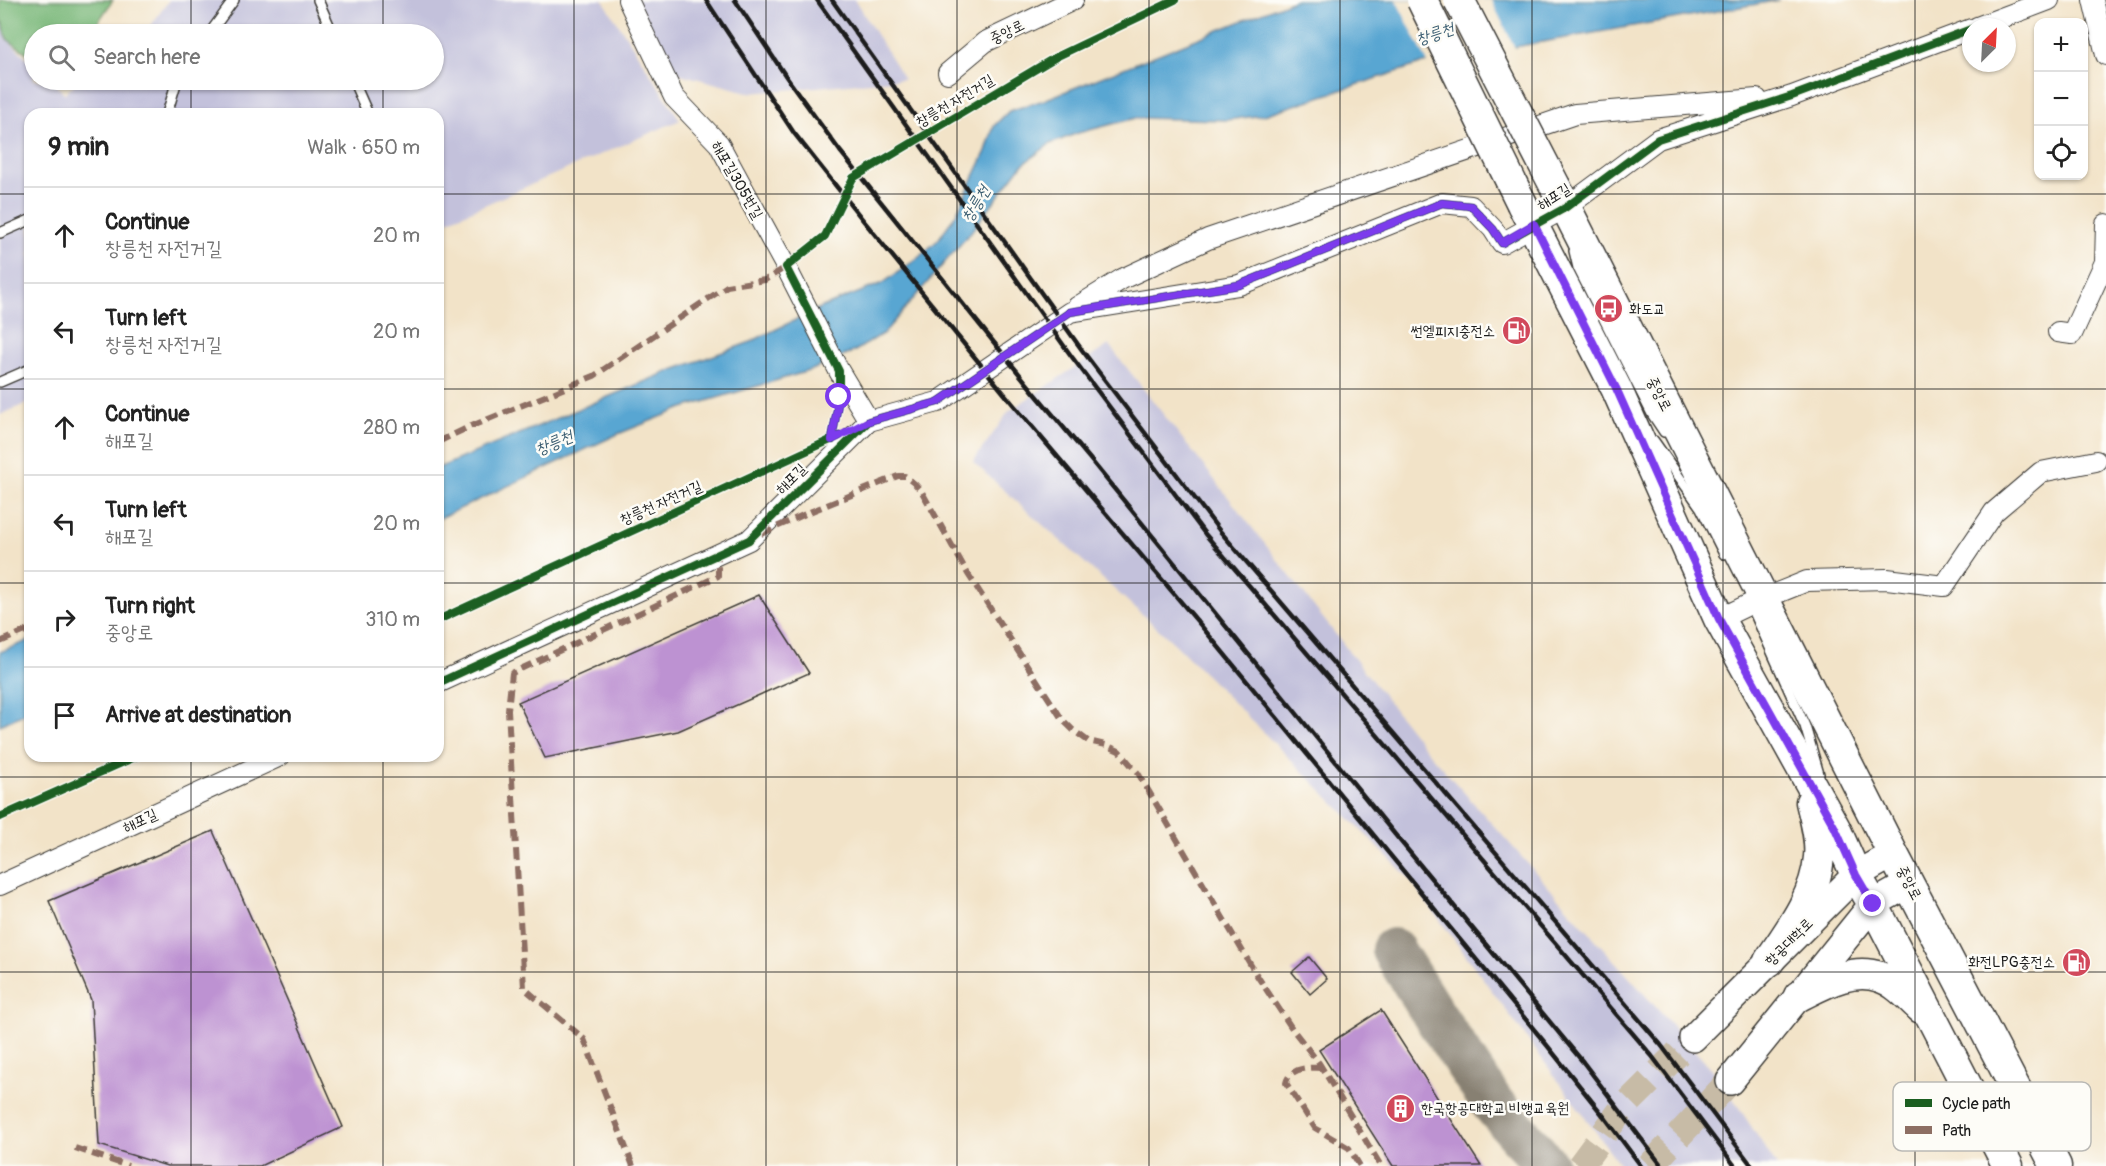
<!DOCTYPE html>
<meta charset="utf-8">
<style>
body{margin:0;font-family:Pangolin,"Poor Story",sans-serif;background:#f6f6f6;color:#222}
.controls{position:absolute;right:18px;top:18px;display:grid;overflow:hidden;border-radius:12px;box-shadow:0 2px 4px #0004}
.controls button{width:54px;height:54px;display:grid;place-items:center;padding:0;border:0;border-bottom:2px solid #e0e0e0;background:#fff;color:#222;font:30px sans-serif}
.compass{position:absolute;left:1962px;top:18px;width:54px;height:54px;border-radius:50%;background:#fff;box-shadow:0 2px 4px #0004;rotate:24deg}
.stop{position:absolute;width:18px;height:18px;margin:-14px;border:4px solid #7c3aed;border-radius:50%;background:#fff}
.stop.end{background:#7c3aed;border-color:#fff;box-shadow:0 2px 6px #0008}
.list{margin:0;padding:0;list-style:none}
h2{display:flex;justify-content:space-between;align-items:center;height:78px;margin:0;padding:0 24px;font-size:26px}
h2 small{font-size:20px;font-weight:400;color:#767676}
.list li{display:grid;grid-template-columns:39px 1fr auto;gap:18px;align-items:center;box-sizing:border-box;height:96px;padding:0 24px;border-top:2px solid #e0e0e0}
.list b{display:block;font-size:22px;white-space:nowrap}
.list p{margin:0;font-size:20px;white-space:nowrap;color:#767676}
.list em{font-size:20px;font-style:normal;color:#767676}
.icon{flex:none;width:33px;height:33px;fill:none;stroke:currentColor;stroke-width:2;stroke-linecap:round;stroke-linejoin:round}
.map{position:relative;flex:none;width:2106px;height:1166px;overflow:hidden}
.search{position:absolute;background:#fff;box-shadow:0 2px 4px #0004;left:24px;top:24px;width:420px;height:66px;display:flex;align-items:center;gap:15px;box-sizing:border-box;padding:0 21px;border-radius:33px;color:#767676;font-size:22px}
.panel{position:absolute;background:#fff;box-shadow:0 2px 4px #0004;left:24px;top:108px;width:420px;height:654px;border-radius:18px}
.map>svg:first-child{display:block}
.industrial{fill:#c3c1db}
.forest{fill:#78b778;stroke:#4a6a4a;stroke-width:1.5}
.water{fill:#59a6d2;stroke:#3a6177;stroke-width:1.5}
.pier{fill:#f2e3c8}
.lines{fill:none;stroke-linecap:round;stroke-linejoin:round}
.taxiway{stroke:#878072;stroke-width:44}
.building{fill:#bd92d2}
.secondary-tunnel{stroke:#c7bba6;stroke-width:27;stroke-dasharray:27 14;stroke-linecap:butt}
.lane-casing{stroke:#3c3a36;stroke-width:12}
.street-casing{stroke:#3c3a36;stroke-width:22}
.secondary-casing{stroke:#3c3a36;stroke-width:30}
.primary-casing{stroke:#3c3a36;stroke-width:33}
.lane{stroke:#fff;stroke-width:9}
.street{stroke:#fff;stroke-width:20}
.secondary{stroke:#fff;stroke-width:27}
.primary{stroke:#fff;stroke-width:30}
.rail{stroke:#1c1c1c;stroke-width:4.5}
.primary-bridge-casing{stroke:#3c3a36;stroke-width:33;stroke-linecap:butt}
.primary-bridge{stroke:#fff;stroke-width:30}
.quiet{stroke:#8d6e63;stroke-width:6;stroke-dasharray:12 6;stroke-linecap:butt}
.cycleway-casing{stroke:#fdfcf7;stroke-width:11}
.cycleway{stroke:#1b5e20;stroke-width:8}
.route{stroke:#7c3aed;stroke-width:8}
.grid{fill:none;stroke:#1c1c1c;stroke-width:1.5;stroke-opacity:0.55}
.labels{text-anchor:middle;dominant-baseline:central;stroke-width:5;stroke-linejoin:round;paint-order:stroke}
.street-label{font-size:15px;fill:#1c1c1c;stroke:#fdfcf7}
.poi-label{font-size:15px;fill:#1c1c1c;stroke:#fdfcf7;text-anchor:start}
.water-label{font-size:16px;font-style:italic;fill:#375a6e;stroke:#fdfcf7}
.key{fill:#fdfcf7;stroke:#bab9b5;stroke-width:1.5}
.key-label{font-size:16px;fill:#1c1c1c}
</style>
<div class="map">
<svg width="2106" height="1166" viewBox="0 0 2106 1166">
<rect width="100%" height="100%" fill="#fdfcf7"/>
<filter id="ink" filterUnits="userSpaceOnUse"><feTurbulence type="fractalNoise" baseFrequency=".0167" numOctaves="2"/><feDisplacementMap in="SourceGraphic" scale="12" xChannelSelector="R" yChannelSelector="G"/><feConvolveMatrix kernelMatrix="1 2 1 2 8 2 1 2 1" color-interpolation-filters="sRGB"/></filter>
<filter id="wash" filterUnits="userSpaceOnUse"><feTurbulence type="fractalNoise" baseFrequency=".008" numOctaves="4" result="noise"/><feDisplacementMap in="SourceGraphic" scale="24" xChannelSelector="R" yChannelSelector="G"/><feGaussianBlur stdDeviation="1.35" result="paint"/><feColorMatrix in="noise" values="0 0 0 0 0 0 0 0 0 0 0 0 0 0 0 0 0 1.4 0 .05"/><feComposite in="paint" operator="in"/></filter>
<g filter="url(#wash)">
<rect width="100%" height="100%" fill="#f2e3c8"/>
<path class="industrial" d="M169 0H603L680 120 438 225V114H30V402L0 415V15L7 39 34 65V80H50L65 94 78 80H434V34H145Z
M636 0H855L904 79 751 93 673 72Z
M1109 345 1427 751 1721 1080 1777 1166H1621L1408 877 1176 645 973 462 1009 411Z"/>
<path class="forest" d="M0 0H113L90 34H34V58L7 39 0 15Z"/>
<path class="water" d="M1294 0H1780L1424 63 1264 115 1227 120 1136 118 1078 133 1050 144 1022 165 970 233 884 333 855 351 812 370 683 408 618 434 438 519V468L670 371 748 343 820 308 883 283 919 257 938 240 956 214 986 151 994 126 1009 111 1044 100Z
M30 640V711L0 725V652Z"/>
<path class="pier" d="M1396 0H1491L1516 50 1429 65Z"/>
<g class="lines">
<path class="taxiway" d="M1393 950 1432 1012 1493 1104 1547 1166"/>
</g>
<g id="blocks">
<path class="building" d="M759 595 809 673 678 731 545 758 518 702Z
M213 831 343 1127 260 1166H167L99 1145 91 1000 49 901Z
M1309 957 1327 979 1310 994 1292 972Z
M1381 1010 1481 1166H1393L1319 1050Z"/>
</g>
</g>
<g filter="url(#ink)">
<use href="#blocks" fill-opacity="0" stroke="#3c3a36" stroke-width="1.5"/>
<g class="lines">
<path class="secondary-tunnel" d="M1580 1166 1623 1108 1693 1038
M1650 1166 1730 1081"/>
<defs>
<path id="lane" d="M318 0 333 34
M209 34 234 0
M353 80 368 114
M167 114 177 80
M0 233 30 220
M1574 251 1578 268 1652 414 1664 432
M0 382 30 369
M1654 441 1701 508 1724 554
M1750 603 1805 726 1819 774"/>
<path id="street" d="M628 0 674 97 719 144 786 267 839 371 869 421
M2093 0 2106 55
M1977 27 2049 0
M948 73 985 42 1073 0
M1077 307 1122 279 1208 239 1575 114 1757 99
M2058 332 2072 334 2105 262 2106 224
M1719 619 1750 604 1807 581 1887 579 1944 586 1994 512 2041 472 2096 461
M438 683 749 540 869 421 938 402 1070 312 1239 285 1442 203 1471 206 1493 229 1502 243 1565 208 1658 139 1792 96 1971 29
M0 885 280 756"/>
<path id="secondary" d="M1693 1038 1856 875 1893 854
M1730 1081 1873 904 1909 884"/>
<path id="primary" d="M1556 188 1893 854 2056 1166
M1522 204 1616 388 1719 619 1835 828 1856 875 1873 904 2008 1166
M1769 961C1790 930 1816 896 1819 857 1821 839 1815 819 1811 802
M1799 996C1823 984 1852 967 1880 977 1896 982 1909 997 1921 1008"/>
</defs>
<use href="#lane" class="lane-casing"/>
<use href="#street" class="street-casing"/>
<use href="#secondary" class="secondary-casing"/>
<use href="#primary" class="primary-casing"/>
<use href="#lane" class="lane"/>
<use href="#street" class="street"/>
<use href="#secondary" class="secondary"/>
<use href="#primary" class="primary"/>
<path class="rail" d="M706 0 794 133 863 220 1012 403 1198 622 1546 1044 1606 1119 1641 1166
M735 0 787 78 840 151 1033 391 1090 459 1397 837 1583 1062 1662 1166
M817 0 1072 357 1205 534 1652 1056 1735 1166
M832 0 1082 350 1219 530 1661 1045 1752 1166"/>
<defs>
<path id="primary-bridge" d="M1422 0 1522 204
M1459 0 1556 188"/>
</defs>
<use href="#primary-bridge" class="primary-bridge-casing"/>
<use href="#primary-bridge" class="primary-bridge"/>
<path class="quiet" d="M438 442 469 427 594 376 727 286 765 280 786 267
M761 534 812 511 898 476H905L915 484 922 492 968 574 1062 719 1073 730 1088 741 1106 745 1119 751 1138 773 1256 974 1293 1030 1319 1063 1381 1166
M0 642 30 629
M1322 1068C1308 1067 1289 1068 1286 1083L1315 1128 1349 1148 1360 1166
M75 1148 128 1166
M633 1166 584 1039 524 988 508 710 512 673 718 576V554"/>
<defs>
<path id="cycleway" d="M832 440 839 397V371L786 267 825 236 853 178 1056 57 1175 0
M438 620 839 436
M438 683 749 540 869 421 938 402 1070 312 1239 285 1442 203 1471 206 1493 229 1502 243 1565 208 1658 139 1792 96 1971 29
M0 817 137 756"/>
</defs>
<use href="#cycleway" class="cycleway-casing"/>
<use href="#cycleway" class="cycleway"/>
</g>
</g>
<g class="lines" filter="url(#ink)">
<path class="route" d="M839 397 832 440 869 421 938 402 1070 312 1239 285 1442 203 1471 206 1493 229 1502 243 1534 224 1616 388 1719 619 1835 828 1856 875 1873 904"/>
</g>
<path class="grid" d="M191 0V34M383 0V34M574 0V1166M766 0V1166M957 0V1166M1149 0V1166M1340 0V1166M1532 0V1166M1723 0V1166M1915 0V1166M191 80V114M383 80V114M0 194H30M438 194H2106M0 389H30M438 389H2106M0 583H30M438 583H2106M191 756V1166M383 756V1166M0 777H2106M0 972H2106"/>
<defs>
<symbol id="bus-disc" viewBox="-11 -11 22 22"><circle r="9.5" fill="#d1495b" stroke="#fdfcf7"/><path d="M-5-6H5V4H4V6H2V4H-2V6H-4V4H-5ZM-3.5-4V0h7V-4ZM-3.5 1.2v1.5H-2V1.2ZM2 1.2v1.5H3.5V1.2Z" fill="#fff"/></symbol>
<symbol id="fuel-disc" viewBox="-11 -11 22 22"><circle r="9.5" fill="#d1495b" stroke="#fdfcf7"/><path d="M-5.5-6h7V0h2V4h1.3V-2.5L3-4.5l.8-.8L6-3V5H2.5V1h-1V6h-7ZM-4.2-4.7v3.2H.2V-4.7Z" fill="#fff"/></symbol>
<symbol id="building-disc" viewBox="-11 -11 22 22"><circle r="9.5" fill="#d1495b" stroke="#fdfcf7"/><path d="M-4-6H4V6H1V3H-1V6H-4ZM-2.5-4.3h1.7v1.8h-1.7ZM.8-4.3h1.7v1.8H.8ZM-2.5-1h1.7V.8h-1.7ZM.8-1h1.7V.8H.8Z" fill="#fff"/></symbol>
</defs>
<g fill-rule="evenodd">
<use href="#bus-disc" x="1592" y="292" width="33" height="33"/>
<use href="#fuel-disc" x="1500" y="314" width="33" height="33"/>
<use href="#fuel-disc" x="2060" y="946" width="33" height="33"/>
<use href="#building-disc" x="1384" y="1092" width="33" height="33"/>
</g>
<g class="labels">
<g class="street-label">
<text transform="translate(1007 32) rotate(-26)">중앙로</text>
<text transform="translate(955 101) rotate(-31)">창릉천 자전거길</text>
<text transform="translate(737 180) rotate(60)">해포길305번길</text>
<text transform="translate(1554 197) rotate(-32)">해포길</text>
<text transform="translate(1659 394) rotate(63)">중앙로</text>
<text transform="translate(791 479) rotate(-45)">해포길</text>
<text transform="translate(661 503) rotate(-24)">창릉천 자전거길</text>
<text transform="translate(140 821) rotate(-25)">해포길</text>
<text transform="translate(1909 883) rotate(62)">중앙로</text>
<text transform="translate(1789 942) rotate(-45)">항공대학로</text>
</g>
<g class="poi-label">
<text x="1629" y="309">화도교</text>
<text x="1495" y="331" text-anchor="end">썬엘피지충전소</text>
<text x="2055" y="962" text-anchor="end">화전LPG충전소</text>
<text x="1421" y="1108">한국항공대학교 비행교육원</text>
</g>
<g class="water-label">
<text transform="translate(1435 34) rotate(-19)">창릉천</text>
<text transform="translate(976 204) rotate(-59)">창릉천</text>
<text transform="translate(554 443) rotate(-23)">창릉천</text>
</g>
</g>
<rect x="1893" y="1082" width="198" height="69" rx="9" class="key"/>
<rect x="1905" y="1099" width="27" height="8" fill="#1b5e20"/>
<rect x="1905" y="1126" width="27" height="8" fill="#8d6e63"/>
<g class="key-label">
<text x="1942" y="1109">Cycle path</text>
<text x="1942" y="1136">Path</text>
</g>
</svg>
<div class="controls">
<button>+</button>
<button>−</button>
<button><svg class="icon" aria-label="locate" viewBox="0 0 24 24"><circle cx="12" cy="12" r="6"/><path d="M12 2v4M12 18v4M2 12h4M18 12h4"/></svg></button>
</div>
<svg class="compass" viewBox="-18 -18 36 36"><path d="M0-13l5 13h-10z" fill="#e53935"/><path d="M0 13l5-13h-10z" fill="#767676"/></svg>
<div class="stop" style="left:839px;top:397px"></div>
<div class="stop end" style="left:1873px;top:904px"></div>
<div class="search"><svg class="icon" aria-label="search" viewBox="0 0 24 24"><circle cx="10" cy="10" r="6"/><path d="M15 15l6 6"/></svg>Search here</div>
<section class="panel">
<h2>9 min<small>Walk · 650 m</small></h2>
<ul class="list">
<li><svg class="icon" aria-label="ahead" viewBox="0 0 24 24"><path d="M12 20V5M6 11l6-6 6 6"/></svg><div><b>Continue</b><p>창릉천 자전거길</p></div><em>20 m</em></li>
<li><svg class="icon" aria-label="left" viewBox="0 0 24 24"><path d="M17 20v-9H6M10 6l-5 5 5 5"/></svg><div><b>Turn left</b><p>창릉천 자전거길</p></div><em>20 m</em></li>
<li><svg class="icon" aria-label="ahead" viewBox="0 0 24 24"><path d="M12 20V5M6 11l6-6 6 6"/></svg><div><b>Continue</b><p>해포길</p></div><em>280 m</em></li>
<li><svg class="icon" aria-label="left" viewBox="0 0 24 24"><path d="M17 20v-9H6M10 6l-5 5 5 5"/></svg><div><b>Turn left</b><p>해포길</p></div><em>20 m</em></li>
<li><svg class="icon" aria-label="right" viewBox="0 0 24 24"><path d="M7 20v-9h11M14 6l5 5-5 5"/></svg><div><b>Turn right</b><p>중앙로</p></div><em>310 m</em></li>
<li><svg class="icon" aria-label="arrive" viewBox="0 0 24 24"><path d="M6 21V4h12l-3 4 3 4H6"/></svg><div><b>Arrive at destination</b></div></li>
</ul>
</section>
</div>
